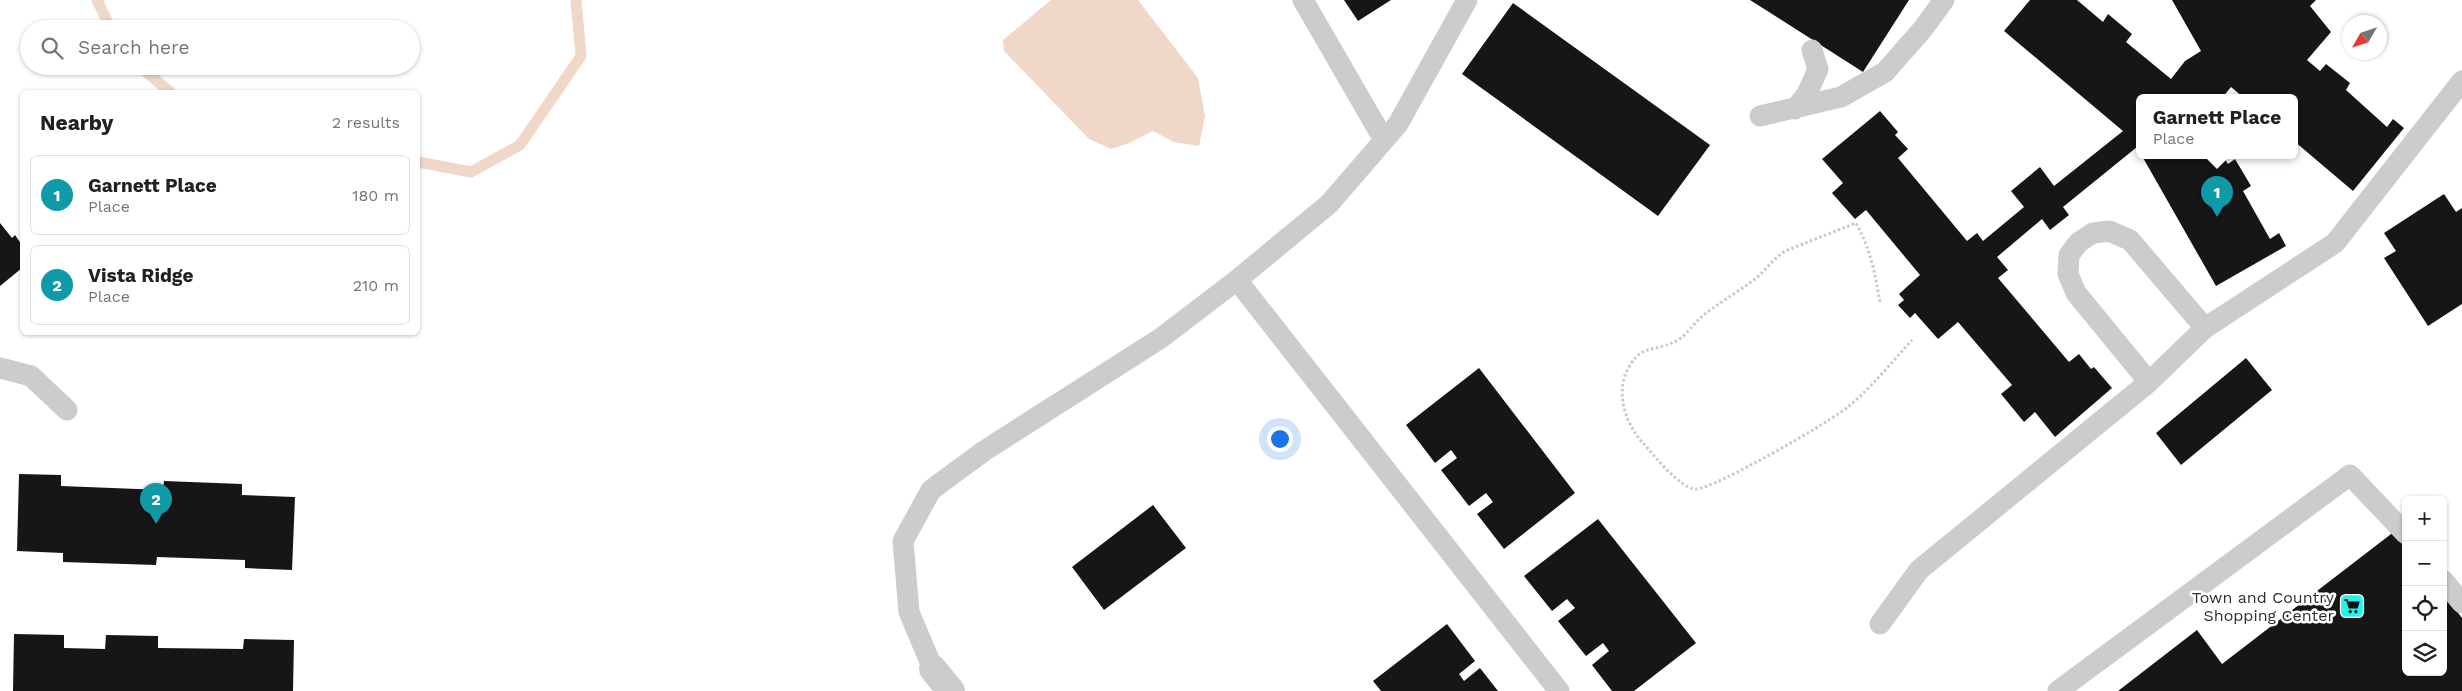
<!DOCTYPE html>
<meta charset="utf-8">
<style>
body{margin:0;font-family:"Work Sans",sans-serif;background:#f2f2f2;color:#202124}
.controls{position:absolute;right:15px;bottom:15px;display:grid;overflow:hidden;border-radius:8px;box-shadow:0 1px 4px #0004}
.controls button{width:45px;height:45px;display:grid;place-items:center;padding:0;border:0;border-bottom:1px solid #e0e0e0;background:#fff;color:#202124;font:25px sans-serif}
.compass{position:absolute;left:2342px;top:15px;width:45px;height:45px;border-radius:50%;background:#fff;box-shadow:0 1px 4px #0004;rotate:231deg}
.you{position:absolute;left:1279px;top:438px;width:18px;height:18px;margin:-12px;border:4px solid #fff;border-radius:50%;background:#1a73e8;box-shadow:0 0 0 8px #1a73e833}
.badge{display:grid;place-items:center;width:32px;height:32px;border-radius:50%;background:#227f7e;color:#fff;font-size:16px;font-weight:700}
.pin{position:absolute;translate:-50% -41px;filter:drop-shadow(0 1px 2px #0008)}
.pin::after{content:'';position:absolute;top:26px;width:18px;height:15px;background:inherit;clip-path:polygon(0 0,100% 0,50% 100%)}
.popup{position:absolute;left:2136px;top:94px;width:162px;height:65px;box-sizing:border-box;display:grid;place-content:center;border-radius:8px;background:#fff;filter:drop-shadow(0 1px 4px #0005);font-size:16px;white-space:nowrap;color:#757577}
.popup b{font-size:19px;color:#202124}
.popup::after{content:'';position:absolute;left:50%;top:100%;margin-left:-10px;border:10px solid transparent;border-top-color:#fff}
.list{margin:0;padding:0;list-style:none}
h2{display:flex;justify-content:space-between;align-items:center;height:65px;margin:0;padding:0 20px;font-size:21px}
h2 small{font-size:16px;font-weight:400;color:#757577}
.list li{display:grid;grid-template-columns:32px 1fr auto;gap:15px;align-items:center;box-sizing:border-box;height:80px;margin:0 10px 10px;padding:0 10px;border:1px solid #e0e0e0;border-radius:8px}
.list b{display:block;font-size:19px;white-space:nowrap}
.list p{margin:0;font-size:16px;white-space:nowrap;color:#757577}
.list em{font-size:16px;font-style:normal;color:#757577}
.icon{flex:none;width:28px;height:28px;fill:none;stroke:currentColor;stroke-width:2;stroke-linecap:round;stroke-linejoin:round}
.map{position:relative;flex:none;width:2462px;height:691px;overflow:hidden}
.search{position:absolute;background:#fff;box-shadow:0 1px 4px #0004;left:20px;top:20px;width:400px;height:55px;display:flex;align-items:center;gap:12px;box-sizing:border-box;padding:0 18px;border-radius:28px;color:#757577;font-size:19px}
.panel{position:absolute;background:#fff;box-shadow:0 1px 4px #0004;left:20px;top:90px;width:400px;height:245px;border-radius:8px}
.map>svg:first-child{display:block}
.water{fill:#efd8c7}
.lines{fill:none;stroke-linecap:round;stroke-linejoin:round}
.stream{stroke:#efd8c7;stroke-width:11}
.building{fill:#161616}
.path{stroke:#c9c9c9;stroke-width:3;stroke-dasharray:2.5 2.5;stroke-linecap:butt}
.lane{stroke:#ccc;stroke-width:21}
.street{stroke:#ccc;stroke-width:28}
.labels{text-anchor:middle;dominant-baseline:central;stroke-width:5;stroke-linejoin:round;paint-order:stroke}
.poi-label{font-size:16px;fill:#2f2f2f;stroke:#fff;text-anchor:end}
</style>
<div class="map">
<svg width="2462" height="691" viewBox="0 0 2462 691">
<rect width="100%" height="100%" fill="#fff"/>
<path class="water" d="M1051 0H1138L1198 78 1205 116 1199 146 1174 142 1153 131 1127 144 1111 149 1089 139 1004 51 1003 40Z"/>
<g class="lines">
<path class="stream" d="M97 0 111 29
M139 66 170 92
M418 162 471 172 520 145 581 56 576 0"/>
</g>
<path class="building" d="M1344 0H1391L1358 21Z
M1750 0H1909L1863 72Z
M2030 0H2077L2103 22 2108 14 2132 34 2126 42 2171 79 2185 61 2201 51 2172 0H2316L2310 6 2331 32 2307 60 2320 71 2326 64 2350 83 2346 90 2387 127 2393 119 2404 128 2353 191 2294 141V98H2244L2231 87 2222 98H2140V152L2137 147 2063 207 2069 215 2050 230 2042 219 1997 257 2008 270 1998 278 2069 362 2079 354 2091 369 2094 367 2112 388 2055 437 2035 412 2024 422 2001 394 2012 385 1958 322 1938 339 1915 313 1910 318 1898 305 1904 300 1899 294 1920 275 1866 210 1855 219 1832 193 1843 183 1822 159 1880 111 1898 132 1895 135 1908 149 1898 158 1967 241 1977 233 1983 241 2024 207 2011 191 2040 167 2054 186 2123 131 2004 31Z
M1513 3 1710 145 1658 216 1462 74Z
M2142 156H2223L2228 164 2235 159 2251 186 2243 191 2270 239 2279 233 2286 246 2216 286Z
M2444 194 2456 212 2462 208V304L2428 326 2384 258 2396 251 2384 233Z
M0 223 12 238 15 235 22 245V268L0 286Z
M2246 358 2272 390 2181 465 2156 433Z
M1479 368 1575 493 1504 549 1477 514 1493 502 1486 493 1469 506 1441 470 1457 458 1451 450 1435 463 1406 425Z
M19 474 61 475V486L163 490 164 481 242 484V495L295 497 292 570 245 568V560L157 557 156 565 63 562V553L17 551Z
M1153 505 1186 548 1104 610 1072 567Z
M1598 519 1696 643 1634 691H1612L1592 665 1609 651 1603 643 1586 656 1558 621 1575 608 1567 599 1552 611 1524 576Z
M2395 531 2406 545V672H2443V593L2462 618V691H2118L2197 630 2222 664Z
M1447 624 1475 661 1459 674 1464 681 1480 668 1498 691H1381L1373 681Z
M14 634 64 635V648L105 649 106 635 158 636V648L243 649 244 639 294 640 293 691H13Z"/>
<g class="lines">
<path class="path" d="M1880 302C1875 273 1870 248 1856 223L1785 251C1773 259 1766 270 1755 279 1737 293 1716 304 1699 319 1692 326 1684 338 1674 342 1651 353 1640 343 1626 373 1616 396 1627 426 1643 443 1654 455 1680 489 1696 489 1714 489 1832 421 1849 406 1872 387 1892 362 1912 340"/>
<path class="lane" d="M1303 0 1384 140
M1795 109 1807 94 1818 69 1812 50
M1760 116 1841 97 1885 72 1922 30 1944 0
M1237 280 1559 691
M0 368 31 376 67 410
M2149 382 2076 293 2068 274 2069 255 2079 242 2093 233 2109 231 2130 240 2205 328
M2443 580 2462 603
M1880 624 1919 570 2149 382 2205 328 2335 243 2462 81
M933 669 909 612 903 541 931 490 984 451 1161 338 1237 280 1329 204 1398 124 1467 0
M2058 691 2350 475 2406 534"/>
<path class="street" d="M933 669 951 691"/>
</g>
<defs>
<symbol id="supermarket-square" viewBox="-11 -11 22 22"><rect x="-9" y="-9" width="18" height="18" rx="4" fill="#24f3ec" stroke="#fff"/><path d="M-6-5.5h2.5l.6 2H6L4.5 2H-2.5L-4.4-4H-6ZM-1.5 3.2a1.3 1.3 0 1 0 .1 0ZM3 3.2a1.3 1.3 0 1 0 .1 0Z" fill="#111"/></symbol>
</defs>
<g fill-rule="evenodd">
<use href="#supermarket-square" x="2338" y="592" width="28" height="28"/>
</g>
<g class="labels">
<g class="poi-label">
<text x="2334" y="597">Town and Country<tspan x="2334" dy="18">Shopping Center</tspan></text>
</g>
</g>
</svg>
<div class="controls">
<button>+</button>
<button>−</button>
<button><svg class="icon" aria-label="locate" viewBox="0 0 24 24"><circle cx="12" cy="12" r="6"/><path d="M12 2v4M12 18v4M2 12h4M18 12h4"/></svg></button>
<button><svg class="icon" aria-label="layers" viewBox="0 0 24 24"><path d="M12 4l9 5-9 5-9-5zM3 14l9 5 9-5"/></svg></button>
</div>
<svg class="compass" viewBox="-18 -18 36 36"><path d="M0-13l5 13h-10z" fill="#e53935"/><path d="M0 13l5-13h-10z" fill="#757577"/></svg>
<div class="you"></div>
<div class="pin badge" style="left:2217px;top:217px;background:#0f9aa8">1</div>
<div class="popup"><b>Garnett Place</b>Place</div>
<div class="pin badge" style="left:156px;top:524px;background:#0f9aa8">2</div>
<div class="search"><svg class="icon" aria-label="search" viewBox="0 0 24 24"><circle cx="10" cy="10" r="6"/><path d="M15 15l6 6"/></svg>Search here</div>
<section class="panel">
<h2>Nearby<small>2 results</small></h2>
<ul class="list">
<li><span class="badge" style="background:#0f9aa8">1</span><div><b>Garnett Place</b><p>Place</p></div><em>180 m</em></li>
<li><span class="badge" style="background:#0f9aa8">2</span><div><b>Vista Ridge</b><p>Place</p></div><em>210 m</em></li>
</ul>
</section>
</div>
